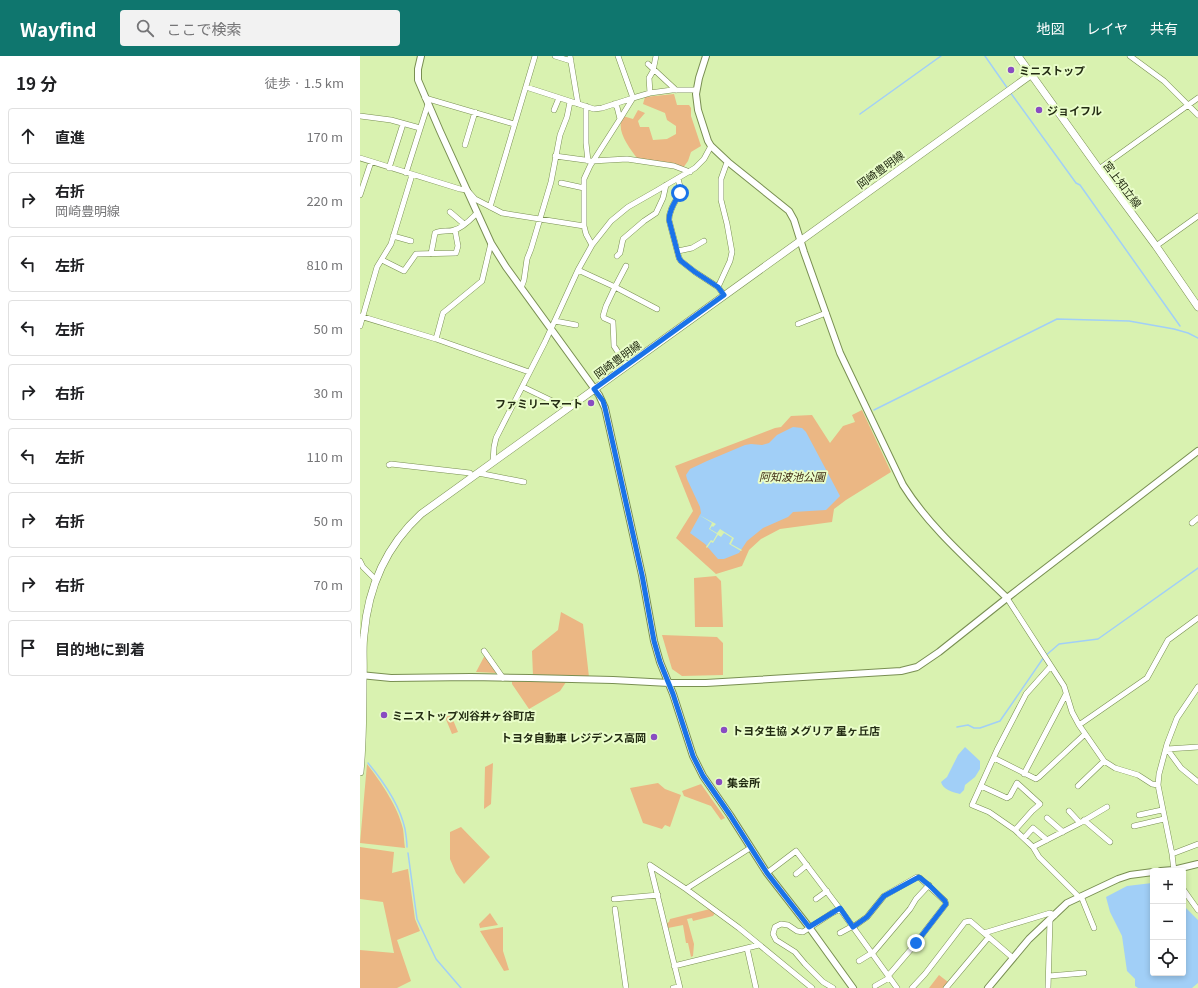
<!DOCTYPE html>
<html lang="ja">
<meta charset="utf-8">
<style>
body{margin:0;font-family:Georgia,"Noto Sans JP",serif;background:#f2f2f2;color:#202124}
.controls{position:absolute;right:12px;bottom:12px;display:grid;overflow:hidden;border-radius:4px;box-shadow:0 2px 6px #0003}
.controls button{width:36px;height:36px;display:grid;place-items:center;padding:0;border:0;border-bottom:1px solid #e0e0e0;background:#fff;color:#202124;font:20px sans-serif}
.stop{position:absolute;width:12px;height:12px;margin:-9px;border:3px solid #1a73e8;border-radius:50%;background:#fff}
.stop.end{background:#1a73e8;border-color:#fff;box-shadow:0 1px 4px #0008}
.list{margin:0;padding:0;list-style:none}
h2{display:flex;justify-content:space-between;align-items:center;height:52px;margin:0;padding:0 16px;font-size:17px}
h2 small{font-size:13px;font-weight:400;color:#757577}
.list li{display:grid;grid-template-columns:26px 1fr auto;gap:12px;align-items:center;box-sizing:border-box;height:56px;margin:0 8px 8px;padding:0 8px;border:1px solid #e0e0e0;border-radius:4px}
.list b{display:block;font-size:15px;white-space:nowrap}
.list p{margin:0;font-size:13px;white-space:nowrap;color:#757577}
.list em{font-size:13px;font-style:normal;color:#757577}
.icon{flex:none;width:22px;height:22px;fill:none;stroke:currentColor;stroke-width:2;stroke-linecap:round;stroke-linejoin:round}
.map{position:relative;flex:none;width:838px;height:932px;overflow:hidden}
header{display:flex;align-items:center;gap:24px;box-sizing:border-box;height:56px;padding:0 20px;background:#0f766e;color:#fff}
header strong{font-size:19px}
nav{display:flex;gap:22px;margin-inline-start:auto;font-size:14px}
.search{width:280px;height:36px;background:#f2f2f2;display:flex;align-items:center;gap:10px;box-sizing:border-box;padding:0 14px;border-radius:4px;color:#757577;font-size:15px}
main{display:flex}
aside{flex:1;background:#fff}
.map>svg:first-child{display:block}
.green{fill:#ebb784}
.water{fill:#a1cff7}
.pier{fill:#d9f2b0}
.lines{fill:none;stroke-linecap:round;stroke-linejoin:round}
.stream{stroke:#a1cff7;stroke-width:1.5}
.minor-casing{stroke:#798f52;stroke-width:6}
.tertiary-casing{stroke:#798f52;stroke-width:8}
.secondary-casing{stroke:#798f52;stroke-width:8}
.minor{stroke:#fff;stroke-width:5}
.tertiary{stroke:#fff;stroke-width:6}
.secondary{stroke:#fff;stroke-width:7}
.route{stroke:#1a73e8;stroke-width:5}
.poi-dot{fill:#894cc2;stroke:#e9fdc9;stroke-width:1.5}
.labels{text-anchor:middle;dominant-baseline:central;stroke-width:4;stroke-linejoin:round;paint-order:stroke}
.poi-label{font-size:11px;font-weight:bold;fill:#232c13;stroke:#e9fdc9;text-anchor:start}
.street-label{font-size:11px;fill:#232c13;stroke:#e9fdc9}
.park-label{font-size:11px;font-style:italic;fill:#3f2911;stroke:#e9fdc9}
</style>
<header>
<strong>Wayfind</strong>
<div class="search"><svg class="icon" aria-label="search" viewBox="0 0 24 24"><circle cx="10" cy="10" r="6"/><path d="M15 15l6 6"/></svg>ここで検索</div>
<nav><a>地図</a><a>レイヤ</a><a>共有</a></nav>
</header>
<main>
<aside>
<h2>19 分<small>徒歩 · 1.5 km</small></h2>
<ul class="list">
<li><svg class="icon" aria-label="ahead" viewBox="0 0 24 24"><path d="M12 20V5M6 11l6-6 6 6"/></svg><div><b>直進</b></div><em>170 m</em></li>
<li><svg class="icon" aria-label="right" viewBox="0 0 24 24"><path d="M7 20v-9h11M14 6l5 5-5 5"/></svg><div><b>右折</b><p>岡崎豊明線</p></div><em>220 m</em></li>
<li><svg class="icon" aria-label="left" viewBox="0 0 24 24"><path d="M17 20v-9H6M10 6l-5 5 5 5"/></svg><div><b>左折</b></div><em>810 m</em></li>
<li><svg class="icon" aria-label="left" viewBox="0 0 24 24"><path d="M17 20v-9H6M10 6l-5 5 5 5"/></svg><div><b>左折</b></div><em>50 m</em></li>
<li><svg class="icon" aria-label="right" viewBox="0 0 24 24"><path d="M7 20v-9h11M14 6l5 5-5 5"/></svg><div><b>右折</b></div><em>30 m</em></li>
<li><svg class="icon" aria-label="left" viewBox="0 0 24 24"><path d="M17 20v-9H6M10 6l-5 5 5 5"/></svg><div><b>左折</b></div><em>110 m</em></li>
<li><svg class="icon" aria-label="right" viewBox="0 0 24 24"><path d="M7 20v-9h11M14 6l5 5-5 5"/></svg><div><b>右折</b></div><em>50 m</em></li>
<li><svg class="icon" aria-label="right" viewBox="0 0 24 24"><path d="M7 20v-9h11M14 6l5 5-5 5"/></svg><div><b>右折</b></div><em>70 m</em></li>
<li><svg class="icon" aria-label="arrive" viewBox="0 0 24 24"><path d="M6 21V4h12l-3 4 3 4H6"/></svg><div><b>目的地に到着</b></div></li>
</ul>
</aside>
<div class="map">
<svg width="838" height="932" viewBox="0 0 838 932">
<rect width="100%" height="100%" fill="#d9f2b0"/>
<path class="green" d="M314 38 317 49H329L331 52V60L341 90 331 96 328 105 323 112 277 102C269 91 255 74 263 60L273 63 278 54 285 57 278 65 280 71H289L293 84 307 83 316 78V70L307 64 305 57 283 48 285 41Z
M502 354 531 416 486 444 474 453 472 466 420 473 401 483 389 494 382 510 356 518 316 482 333 455 315 410 415 372 421 371 431 360 452 359 470 387 483 370 495 366 492 359Z
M356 520 361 525 363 571H335L334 522Z
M201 556 223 568 229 621 173 620 172 595 198 574Z
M302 579 357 581 363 587V619L322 620 312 613Z
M125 599 137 617 116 616Z
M152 625 206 626 200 635 169 653 152 628Z
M91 659 98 676 92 678 85 661Z
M133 707 131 748 124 753 125 711Z
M7 708C21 726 38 751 43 773 44 780 44 786 45 792L0 787Z
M298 727 305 733 321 739 310 771 305 769 302 773 283 767 270 732Z
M341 728 365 762 361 764 351 750 324 740 322 735Z
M101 771 130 801 104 828 96 817 90 803V776Z
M0 791 34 796 32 817 48 813 55 863 60 875 37 884 51 925 37 932H0V894L34 897 23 846 0 843Z
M350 853 355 857 353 860 333 865 332 862 327 863 334 888 333 900 331 901 328 887H326L323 869 308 872 307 867 309 866 310 863Z
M130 857 138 869 120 872 119 868Z
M143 871V895L149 914 144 915 120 875Z
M579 919 588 926 583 932H569Z"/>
<path class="water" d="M433 371 442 372 446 376 480 440 466 454 433 456 428 461 403 472 387 485 379 497 364 503H358L345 488 330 477 341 457 340 451 327 423 326 419 330 413 347 405 385 389 391 388 402 389 409 387 417 379Z
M605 691 620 705V713L615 721 605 729 604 734 600 738C593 736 583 734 581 726L587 721 598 699Z
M793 825V917H823V849L838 864V927L832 932H778L775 930V923L767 915 762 880 750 856 746 841 767 830 792 827Z"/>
<path class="pier" d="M339 459 356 468 353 471 352 470 350 473 357 477 360 473 374 482 371 488 382 494 381 495 369 488 372 482 364 477 361 481 358 479 353 487 351 486 347 492 346 491 351 484 353 485 357 478 349 473 352 467Z"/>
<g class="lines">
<path class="stream" d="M625 0 648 33
M650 36 716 127 720 129 820 270
M500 58 581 0
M514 354 697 263 769 265 814 273 828 277 838 282
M597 671 608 669 614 672H620L640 665 684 601 699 588 738 583 838 512
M8 707C23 725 40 750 45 773 46 779 47 785 47 791
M48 797 57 863 76 903 101 932"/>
<defs>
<path id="minor" d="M195 0 211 5
M210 0 218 48
M296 0 293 15 289 22 290 37 312 34H336
M770 0 804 25 838 59
M288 8 316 34
M166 31 234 53 242 52 273 42 258 0
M65 42 154 68
M226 50V87L228 105
M194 54 199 42
M0 60 31 64 60 72
M260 63 273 42 290 37
M105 89 115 56
M195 100 232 105 267 103 314 110 330 116
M0 102 100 133 107 134 115 143 142 157 224 170
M29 112 43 68
M739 113 838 42
M46 117 68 48
M318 123 321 134 320 137C315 146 309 154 309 164L319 202 321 205 335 216 358 231 364 239
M201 127 224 132
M0 139 11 106
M130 151 175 0
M90 156 104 168
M33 180 51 185
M232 189 226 178 224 170V123L230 110 260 63 257 51 254 48
M796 190 838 160
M318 195 332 192 344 185
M71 198 75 177C80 174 88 176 94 174 103 172 111 163 117 157
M257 200 260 197 263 183 284 165 296 157 303 142 306 129
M22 204 44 215 56 198 96 197 98 190 95 174
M218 214 255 231 266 210
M358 231 370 205 372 196 367 168 361 144V123L366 109 368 106
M161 232 164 224 167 203 171 193 191 126 200 79 207 61 210 46
M0 260 76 283 169 316
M195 265 216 269
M438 268 466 257
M0 270 17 211 31 188 52 119
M76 283 83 257 122 225 131 187
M267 310 254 290 253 266 244 262 243 260 246 250 255 231 297 253
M163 331 190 344 204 349 207 353
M133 406 134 391 136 382 185 286 218 214 232 189 251 165 268 151 296 135 335 112 344 103 351 90
M29 409 31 408 110 417 112 421
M118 417 164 426
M832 467 838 462
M0 505 3 511 16 524
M647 542 704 630 712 656 719 669 744 705 755 712 778 719 792 728 798 729
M124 595 143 622
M691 610 666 638 664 642 637 694 612 749 629 756 655 774 673 791 679 801 719 841
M719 669 787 622 808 584 838 562
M807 693 821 712 838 726
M807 693 838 691
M634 702 676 723 679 721 725 678
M664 718 706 638
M621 730 647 742 650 740 657 727 680 748 672 755 655 774
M718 730 744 705
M709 755 720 767
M779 759 802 754
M687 762 703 776
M724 764 750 786
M774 770 804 763
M664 782 673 772 687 784
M673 791 720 767 747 751
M812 798 838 788
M290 809 326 833 379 872 452 932
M290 809 320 932
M814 815 812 798 800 739 798 729 799 718 807 688 817 662 838 631
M407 817 436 795 480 853 537 932
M436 818 447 809
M326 833 390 792
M823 833 830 843 838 854
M721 840 734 872
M254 843 298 839
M456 843 467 835
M255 853 266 932
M493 871 507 861 524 840 557 821 560 822 585 845 586 848 552 892 528 920
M480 877 493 870
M624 877 690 857 695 859
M387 892 396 932
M512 898 550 853 556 843 569 829
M499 905 512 897
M314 910 399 889
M689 920 724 917
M515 930 529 922
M313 932 319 931
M473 932 463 926 445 908 435 896 416 884 413 878 415 871 421 868 428 869 437 875 443 876 472 857 480 853
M552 932 565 918 605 866 610 865 653 902
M586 932 628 882
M688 932 690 864"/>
<path id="tertiary" d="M61 0 58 13V24L80 75 131 187 146 211 239 339 245 352 282 519 294 585 300 606 313 638 333 700 343 720 370 759 407 817 449 871 493 932
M346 0 339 22 336 38 338 54 348 85 351 90 368 106 429 155 434 164 444 196 480 297 543 429C570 472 610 506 647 542
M0 619 31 622 111 621 170 622 253 624 309 627H346L541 615 557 611 579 596 647 542 838 395
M801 815 813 814 838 808
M628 932 669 883 707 847 758 823 770 819 793 816"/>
<path id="secondary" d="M658 0 739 113 796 190 838 251
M0 716C3 685 3 653 3 622 4 607 2 593 4 579 8 531 25 491 61 458L672 18"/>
</defs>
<use href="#minor" class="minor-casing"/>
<use href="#tertiary" class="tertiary-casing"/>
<use href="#secondary" class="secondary-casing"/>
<use href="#minor" class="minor"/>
<use href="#tertiary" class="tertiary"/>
<use href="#secondary" class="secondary"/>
</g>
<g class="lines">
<path class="route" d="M320 137C315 146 309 154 309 164L319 202 321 205 335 216 358 231 364 239 234 333 243 345 245 352 282 519 294 585 300 606 313 638 333 700 343 720 370 759 407 817 449 871 472 857 480 852 493 871 507 861 524 840 559 821 569 829 585 845 586 848 556 887"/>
</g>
<g class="poi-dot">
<circle cx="651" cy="14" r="4"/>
<circle cx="679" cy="54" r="4"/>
<circle cx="231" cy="347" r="4"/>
<circle cx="24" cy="659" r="4"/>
<circle cx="364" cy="674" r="4"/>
<circle cx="294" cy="681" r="4"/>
<circle cx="359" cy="726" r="4"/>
</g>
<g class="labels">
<g class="poi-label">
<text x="659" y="14">ミニストップ</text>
<text x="687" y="54">ジョイフル</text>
<text x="223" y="347" text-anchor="end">ファミリーマート</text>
<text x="32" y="659">ミニストップ刈谷井ヶ谷町店</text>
<text x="372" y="674">トヨタ生協 メグリア 星ヶ丘店</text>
<text x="286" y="681" text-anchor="end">トヨタ自動車 レジデンス高岡</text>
<text x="367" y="726">集会所</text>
</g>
<g class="street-label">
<text transform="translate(520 113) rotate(-36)">岡崎豊明線</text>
<text transform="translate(763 128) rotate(53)">宮上知立線</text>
<text transform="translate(257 303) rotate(-36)">岡崎豊明線</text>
</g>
<g class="park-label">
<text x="432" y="420">阿知波池公園</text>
</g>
</g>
</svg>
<div class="controls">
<button>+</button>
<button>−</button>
<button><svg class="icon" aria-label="locate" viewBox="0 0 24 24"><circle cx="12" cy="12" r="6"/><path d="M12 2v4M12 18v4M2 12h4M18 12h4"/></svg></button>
</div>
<div class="stop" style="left:320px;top:137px"></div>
<div class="stop end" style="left:556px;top:887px"></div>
</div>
</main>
